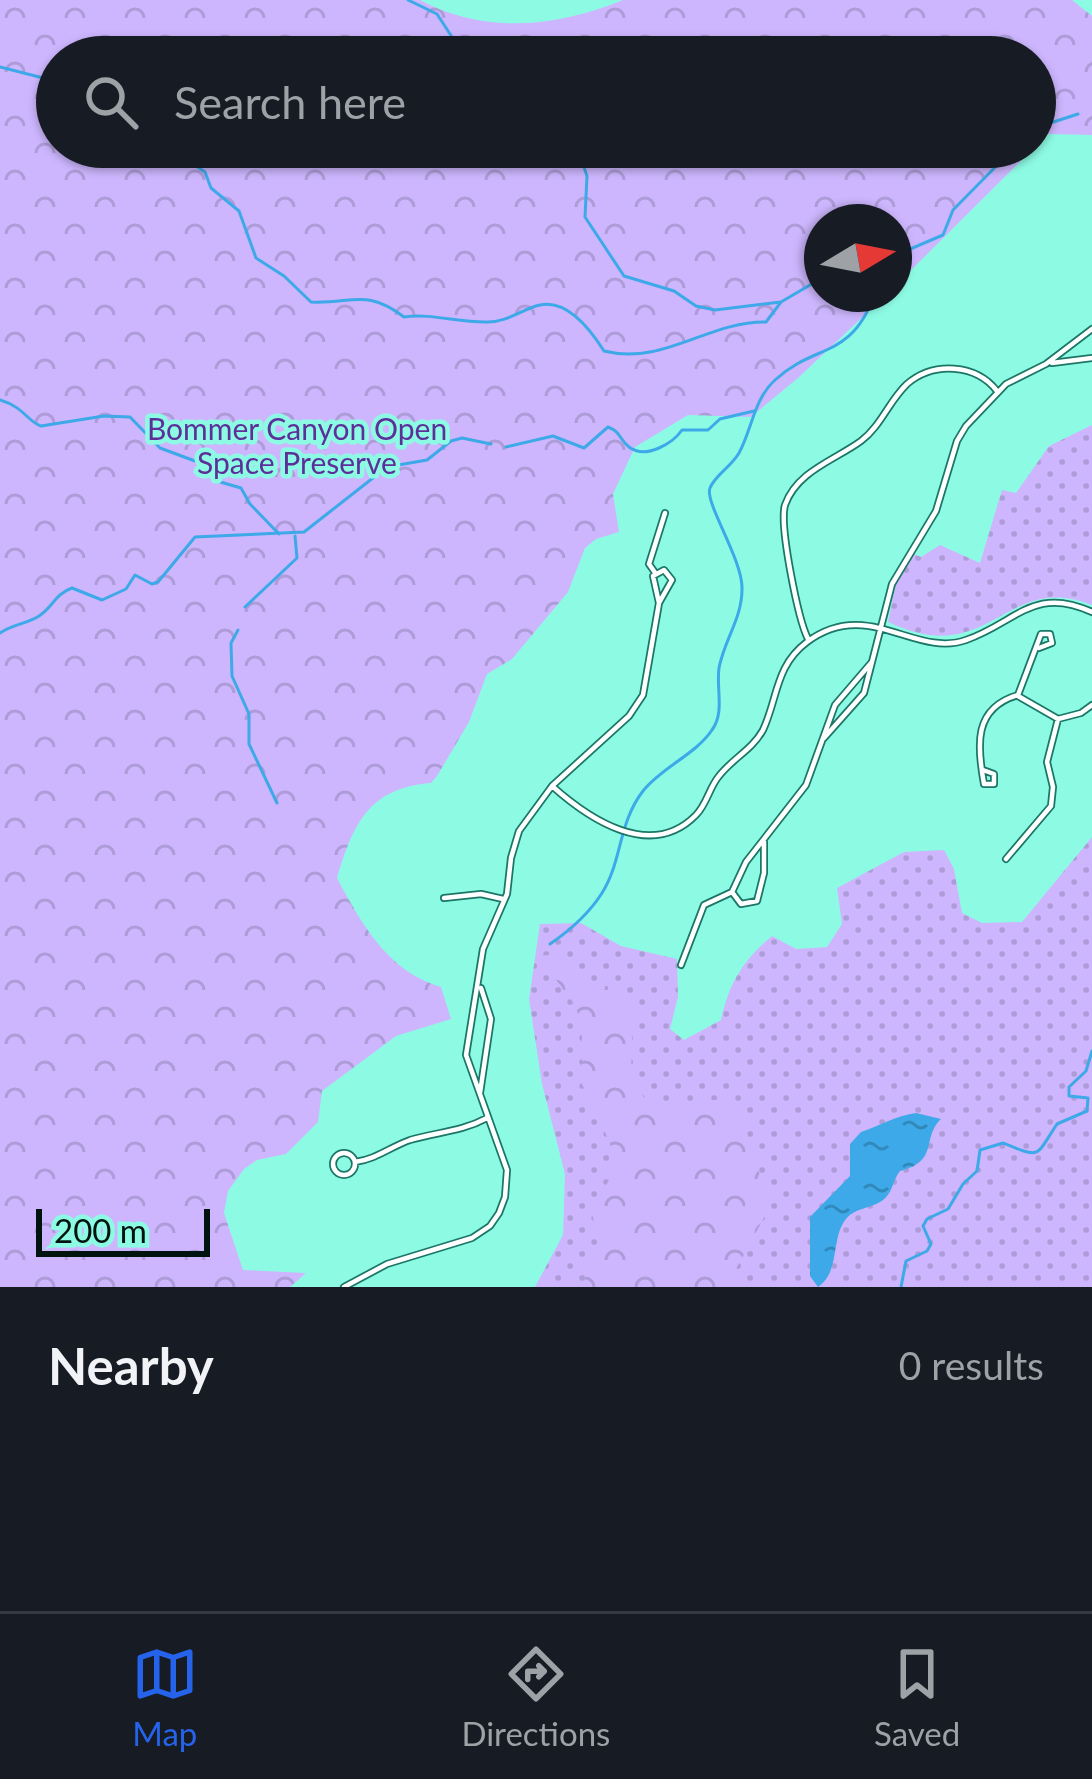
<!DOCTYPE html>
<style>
body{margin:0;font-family:Lato,sans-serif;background:#242831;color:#f1f3f6}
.compass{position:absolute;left:804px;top:204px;width:108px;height:108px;border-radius:50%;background:#171b24;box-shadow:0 3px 9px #0004;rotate:80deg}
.scale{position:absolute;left:36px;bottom:30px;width:174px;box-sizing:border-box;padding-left:12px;border:6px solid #00130f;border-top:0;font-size:33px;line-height:42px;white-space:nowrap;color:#00130f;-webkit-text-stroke:9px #8dfbe4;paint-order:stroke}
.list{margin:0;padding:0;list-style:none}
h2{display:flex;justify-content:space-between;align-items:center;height:156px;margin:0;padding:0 48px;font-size:51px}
h2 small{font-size:39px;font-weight:400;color:#9ea1a6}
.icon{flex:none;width:66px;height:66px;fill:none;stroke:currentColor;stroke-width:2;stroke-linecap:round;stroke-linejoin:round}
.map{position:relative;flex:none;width:1092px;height:1287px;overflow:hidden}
.search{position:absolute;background:#171b24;box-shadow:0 3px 9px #0004;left:36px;right:36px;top:36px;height:132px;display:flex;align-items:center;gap:30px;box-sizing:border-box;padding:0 42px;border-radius:66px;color:#9ea1a6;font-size:45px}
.sheet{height:324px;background:#171b24}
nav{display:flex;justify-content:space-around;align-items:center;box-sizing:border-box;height:168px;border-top:3px solid #363941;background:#171b24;font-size:33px;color:#9ea1a6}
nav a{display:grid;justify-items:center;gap:6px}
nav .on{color:#2563eb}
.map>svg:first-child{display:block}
.grass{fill:url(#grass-dots)}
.park{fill:url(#park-crowns);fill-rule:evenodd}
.water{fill:url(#water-ripples)}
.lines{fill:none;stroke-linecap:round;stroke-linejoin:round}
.stream{stroke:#3da9e8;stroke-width:3}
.street-casing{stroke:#1b7667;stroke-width:8}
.street{stroke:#fff;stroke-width:4.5}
.labels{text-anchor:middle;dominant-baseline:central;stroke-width:9;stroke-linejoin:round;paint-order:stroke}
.park-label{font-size:30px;fill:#5d2f99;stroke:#8dfbe4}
</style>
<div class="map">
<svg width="1092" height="1287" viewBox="0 0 1092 1287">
<defs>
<pattern id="grass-dots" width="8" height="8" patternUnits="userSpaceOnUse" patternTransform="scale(3)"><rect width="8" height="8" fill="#cdb6fe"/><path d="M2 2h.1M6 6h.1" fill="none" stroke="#ae9cd8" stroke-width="1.8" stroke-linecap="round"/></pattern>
<pattern id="park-crowns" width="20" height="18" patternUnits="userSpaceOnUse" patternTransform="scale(3)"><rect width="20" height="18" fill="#cdb6fe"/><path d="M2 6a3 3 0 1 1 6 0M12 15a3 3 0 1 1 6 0" fill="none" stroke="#ae9cd8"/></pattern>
<pattern id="water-ripples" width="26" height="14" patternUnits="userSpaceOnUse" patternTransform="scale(3)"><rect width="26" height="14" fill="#3da9e8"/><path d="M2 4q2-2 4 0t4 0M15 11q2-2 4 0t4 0" fill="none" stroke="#3188ba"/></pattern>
</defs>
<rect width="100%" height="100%" fill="#8dfbe4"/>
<path class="grass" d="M1092 425V605C1004 570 992 671 888 622L896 583 914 554 921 557 940 545 980 563 1002 490 1016 493 1049 446Z
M1092 837V1287H535L563 1235 565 1174 542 1084 529 999 540 924 581 923 621 946 677 959 678 997 670 1029 684 1040 721 1020C729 983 743 960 772 936L796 949 827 947 842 924 837 888 904 852 944 850 954 869 962 913 982 923 1022 922Z"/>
<path class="park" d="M0 0H420C486 35 556 27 623 0H1072L1092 16V135L1048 134 894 287V222H822V294H887L798 378 751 417 688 415 635 447 613 494 619 532 596 539 585 548 568 592 512 659 487 674 469 722 437 776 431 783C368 788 353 825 337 878 361 923 388 972 441 987L451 1019 396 1036 322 1091 318 1122 286 1154 257 1160 244 1169 228 1191 224 1213 243 1270 306 1273 290 1287H0ZM57 57H1035V147H57Z
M559 954 576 976 633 995C640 1028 609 1107 671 1104 690 1103 708 1100 728 1099L737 1104C751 1138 756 1171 771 1205L726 1287H581L600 1246 591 1210 611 1177 610 1143 582 1084V1025L575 1005 538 956Z"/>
<path class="water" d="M916 1113 941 1119C921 1138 940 1161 900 1171 894 1178 893 1189 887 1196 877 1209 856 1206 846 1219 830 1239 841 1271 818 1287L810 1276V1217L850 1176V1144L861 1132C878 1127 894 1116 916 1113Z"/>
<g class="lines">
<path class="stream" d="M408 0 437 14 465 57
M0 67 51 80 57 86
M1035 128 1078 114
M168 147 205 172 211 188 239 211 256 258 284 276 311 302C353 304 366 288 404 317 432 313 459 323 488 322 508 322 522 309 540 305 568 299 592 332 604 351 664 366 708 321 766 322L781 302
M577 147 587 176 585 217 624 276 674 291 696 306 715 310 781 302 822 278
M894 256 943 235 953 210 1015 147
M0 400C24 407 28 422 41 426L104 416 130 417 160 448 195 461
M506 447 553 436 584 448 608 427C621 432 619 439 629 447 646 460 673 443 682 430H708L720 419 754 411
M204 467 217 481 241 488 250 504 279 534
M245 607 297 558 295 536
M238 630 231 643 232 676 249 714V744L277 803
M0 633C13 624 27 624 39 616 53 607 55 594 72 588L102 600 126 589 135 575 152 584 158 582 195 537 304 532 387 467 427 460 451 441 462 438 491 444
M550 944C569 931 590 912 602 893 622 862 618 823 643 791 662 767 695 755 712 730 725 712 716 689 719 668 724 640 742 619 742 589 743 560 704 502 710 488 715 475 731 467 739 453 752 429 754 399 775 380 816 342 850 361 875 294
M901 1287 906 1261 927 1251 931 1244 923 1226 927 1219 948 1209 963 1184 977 1171 980 1150 1003 1143C1042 1159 1035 1157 1057 1124L1087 1111 1088 1098 1069 1096V1087L1086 1071 1092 1051"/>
<defs>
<path id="street" d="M1052 363 1092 358
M656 574 649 564 665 513
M808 639C798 619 779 525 785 505 797 471 835 460 861 441 881 426 889 401 907 384 934 361 976 364 997 391
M1018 696 1058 719 1081 713 1092 705
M824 738 864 693 892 584 936 511 957 441 966 426 1006 384 1046 364 1092 329
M983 770 994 774V784H984C977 746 973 708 1018 695L1041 634H1050L1052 643 1039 648
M552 786C589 819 651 861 696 815 707 804 709 788 719 776 733 758 752 750 763 730 778 698 775 666 807 642 868 597 914 658 966 640 1016 623 1033 585 1092 612
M764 841V873L757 901 741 904 732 892 746 862 806 785 835 705 871 663
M1006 859 1051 806 1053 787 1047 762 1058 719
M444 898 481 894 503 899
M681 965 704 905 732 892
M480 1093 491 1019 481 988
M333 1164a11 11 0 1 1 22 0a11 11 0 1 1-22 0Z
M355 1162C377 1159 390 1147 410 1140 437 1132 461 1132 487 1118
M344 1287 387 1264 472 1238 490 1226 499 1213 505 1197 507 1170 466 1055 483 949 507 894 511 858 519 831 552 786 629 716 643 695 659 603 672 580 664 570 653 576 659 603"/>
</defs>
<use href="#street" class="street-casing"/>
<use href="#street" class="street"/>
</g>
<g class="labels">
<g class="park-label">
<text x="297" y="428">Bommer Canyon Open<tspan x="297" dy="34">Space Preserve</tspan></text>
</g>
</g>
</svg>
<svg class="compass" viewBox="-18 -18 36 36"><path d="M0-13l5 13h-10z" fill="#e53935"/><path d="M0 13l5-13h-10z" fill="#9ea1a6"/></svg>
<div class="scale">200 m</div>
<div class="search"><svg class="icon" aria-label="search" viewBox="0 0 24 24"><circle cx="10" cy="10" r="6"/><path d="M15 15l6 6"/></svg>Search here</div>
</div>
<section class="sheet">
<h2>Nearby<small>0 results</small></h2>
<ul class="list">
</ul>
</section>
<nav>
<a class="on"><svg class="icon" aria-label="map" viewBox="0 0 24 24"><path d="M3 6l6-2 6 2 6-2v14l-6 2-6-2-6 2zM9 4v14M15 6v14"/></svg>Map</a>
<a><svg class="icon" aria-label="directions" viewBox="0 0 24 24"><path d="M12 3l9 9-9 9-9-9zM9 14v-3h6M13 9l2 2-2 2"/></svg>Directions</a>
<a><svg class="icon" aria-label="saved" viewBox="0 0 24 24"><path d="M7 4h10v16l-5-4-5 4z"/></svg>Saved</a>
</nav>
